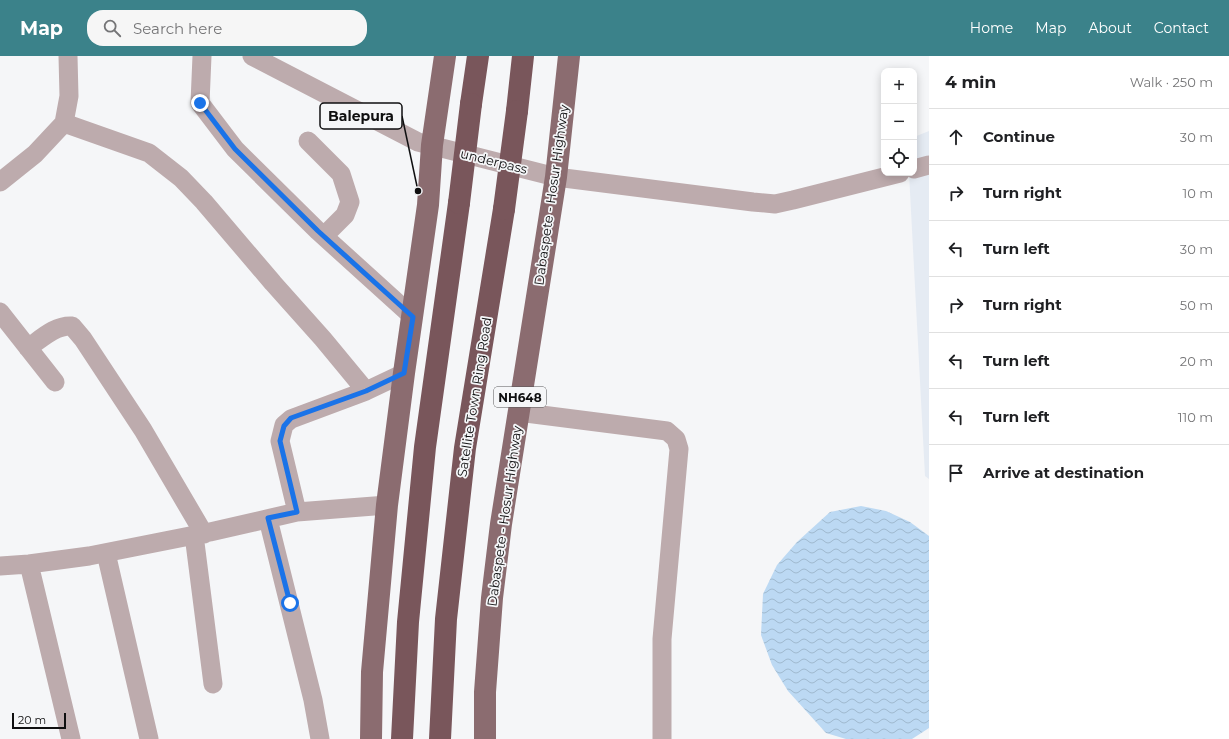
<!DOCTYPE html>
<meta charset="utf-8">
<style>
body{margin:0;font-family:Montserrat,sans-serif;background:#f6f6f6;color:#202124}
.controls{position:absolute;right:12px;top:12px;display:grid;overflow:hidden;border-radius:8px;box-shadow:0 2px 10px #0003}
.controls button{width:36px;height:36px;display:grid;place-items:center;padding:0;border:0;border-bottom:1px solid #e0e0e0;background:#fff;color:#202124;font:20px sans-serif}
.scale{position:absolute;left:12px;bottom:10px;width:54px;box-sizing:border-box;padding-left:4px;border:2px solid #0f0f10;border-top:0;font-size:11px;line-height:14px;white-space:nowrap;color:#0f0f10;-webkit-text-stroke:3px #f5f6f8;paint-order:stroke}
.stop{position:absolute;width:12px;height:12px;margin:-9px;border:3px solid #1a73e8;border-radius:50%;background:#fff}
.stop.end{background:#1a73e8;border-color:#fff;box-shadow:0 1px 4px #0008}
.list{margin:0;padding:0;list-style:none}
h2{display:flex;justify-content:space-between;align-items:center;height:52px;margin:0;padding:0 16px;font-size:17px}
h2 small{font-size:13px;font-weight:400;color:#757577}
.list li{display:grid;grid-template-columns:26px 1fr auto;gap:12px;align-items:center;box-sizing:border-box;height:56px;padding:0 16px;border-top:1px solid #e0e0e0}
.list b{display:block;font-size:15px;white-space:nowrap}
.list em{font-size:13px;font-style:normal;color:#757577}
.icon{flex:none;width:22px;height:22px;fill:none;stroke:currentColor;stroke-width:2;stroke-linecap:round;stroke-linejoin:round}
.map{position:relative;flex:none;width:929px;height:683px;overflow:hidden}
header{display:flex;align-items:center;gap:24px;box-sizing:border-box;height:56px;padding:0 20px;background:#3b828a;color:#fff}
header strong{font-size:19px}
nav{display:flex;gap:22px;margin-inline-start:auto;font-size:14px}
.search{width:280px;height:36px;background:#f6f6f6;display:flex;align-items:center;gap:10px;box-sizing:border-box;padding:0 14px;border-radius:16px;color:#757577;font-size:15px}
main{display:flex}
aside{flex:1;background:#fff}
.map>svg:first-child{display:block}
.built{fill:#e5ebf3}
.water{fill:url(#water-waves)}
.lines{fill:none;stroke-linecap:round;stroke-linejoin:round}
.minor{stroke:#bdabad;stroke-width:19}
.major{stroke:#8b6c70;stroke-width:22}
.highway{stroke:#79565b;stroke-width:22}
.highway-bridge{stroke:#79565b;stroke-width:22}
.route{stroke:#1a73e8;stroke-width:5}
.labels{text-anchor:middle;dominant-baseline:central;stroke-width:3.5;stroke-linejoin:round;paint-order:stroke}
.shield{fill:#f5f6f8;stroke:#545456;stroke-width:1}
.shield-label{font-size:12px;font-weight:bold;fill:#0f0f10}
.street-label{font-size:13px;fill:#0f0f10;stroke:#f5f6f8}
.leader{fill:none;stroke:#0f0f10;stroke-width:1.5}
.callout-dot{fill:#0f0f10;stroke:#f5f6f8;stroke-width:1.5}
.callout{fill:#f5f6f8;stroke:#0f0f10;stroke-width:1.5}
.callout-label{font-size:14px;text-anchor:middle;font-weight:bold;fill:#0f0f10}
</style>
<header>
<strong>Map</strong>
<div class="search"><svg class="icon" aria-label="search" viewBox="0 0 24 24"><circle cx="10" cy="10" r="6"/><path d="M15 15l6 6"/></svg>Search here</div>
<nav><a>Home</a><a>Map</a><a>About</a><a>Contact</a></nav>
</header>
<main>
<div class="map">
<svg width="929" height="683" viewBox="0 0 929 683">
<defs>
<pattern id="water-waves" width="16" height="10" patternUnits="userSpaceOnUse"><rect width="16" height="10" fill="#bcd9f3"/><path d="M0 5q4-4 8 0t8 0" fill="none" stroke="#a0b9cf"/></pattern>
</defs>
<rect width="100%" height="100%" fill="#f5f6f8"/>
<path class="built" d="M929 75V423L925 420 909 117H914V81Z"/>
<path class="water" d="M861 450 886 455 910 466 929 480V672L912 683H846L826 677 788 635 772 609 761 579 763 538 777 509 797 486 830 456Z"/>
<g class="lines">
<path class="minor" d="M202 0 200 47 235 93 318 175 413 261
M252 0 418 86 556 121 753 146 775 148 793 144 900 117
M64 67 149 97 181 122 204 146 273 227 323 283 366 335
M308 85 341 118 350 146 345 159 324 180
M914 113 929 109
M0 126 35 98 64 67 69 40 68 0
M0 256 55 326
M28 292C41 283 55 269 72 270L83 283 143 374 204 478
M518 356 667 375 676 383 679 393 662 583V683
M297 456 280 385 284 369 291 363 366 335 404 317
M268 463 313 644 320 683
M194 479 213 628
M106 497 149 683
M29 508 71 683
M0 510 29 508 89 500 210 476 297 456 387 449"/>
<path class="major" d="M371 683 372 616 387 449 404 317 428 149 432 89 445 0
M485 683V636L492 542 501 468 556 121 569 0"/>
<path class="highway" d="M471 48 478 0
M517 55 523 0
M402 683 408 566 425 391 459 147
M440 683 446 563 465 392 504 153"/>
<path class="highway-bridge" d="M459 147 471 48
M504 153 517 55"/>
</g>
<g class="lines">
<path class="route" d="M200 47 235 93 318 175 413 261 404 317 366 335 291 362 284 370 280 385 297 456 268 462 290 547"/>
</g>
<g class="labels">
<rect class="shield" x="494" y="331" width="52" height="20" rx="3"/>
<g class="shield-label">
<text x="520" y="341">NH648</text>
</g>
<g class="street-label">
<text transform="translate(494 105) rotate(14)">underpass</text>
<text transform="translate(551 139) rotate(-82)">Dabaspete - Hosur Highway</text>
<text transform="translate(474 341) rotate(-81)">Satellite Town Ring Road</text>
<text transform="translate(504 460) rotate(-82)">Dabaspete - Hosur Highway</text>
</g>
</g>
<path class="leader" d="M418 135L402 60"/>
<circle class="callout-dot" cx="418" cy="135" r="4"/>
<rect class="callout" x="320" y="47" width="82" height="26" rx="4"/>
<g class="callout-label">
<text x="361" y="65">Balepura</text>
</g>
</svg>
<div class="controls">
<button>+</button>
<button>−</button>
<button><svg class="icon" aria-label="locate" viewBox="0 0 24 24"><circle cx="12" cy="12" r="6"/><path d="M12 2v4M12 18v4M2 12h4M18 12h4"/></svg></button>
</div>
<div class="scale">20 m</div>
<div class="stop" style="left:290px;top:547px"></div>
<div class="stop end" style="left:200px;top:47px"></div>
</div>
<aside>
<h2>4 min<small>Walk · 250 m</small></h2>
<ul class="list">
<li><svg class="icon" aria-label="ahead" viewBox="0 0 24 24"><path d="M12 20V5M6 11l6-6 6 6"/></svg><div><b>Continue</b></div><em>30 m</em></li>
<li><svg class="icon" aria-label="right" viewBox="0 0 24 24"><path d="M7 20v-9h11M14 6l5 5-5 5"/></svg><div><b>Turn right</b></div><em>10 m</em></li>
<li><svg class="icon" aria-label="left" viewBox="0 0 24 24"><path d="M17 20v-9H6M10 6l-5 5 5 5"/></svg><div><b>Turn left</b></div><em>30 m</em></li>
<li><svg class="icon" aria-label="right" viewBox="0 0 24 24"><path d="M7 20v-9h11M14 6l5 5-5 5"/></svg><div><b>Turn right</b></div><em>50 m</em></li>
<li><svg class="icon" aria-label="left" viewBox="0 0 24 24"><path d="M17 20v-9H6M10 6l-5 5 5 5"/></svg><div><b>Turn left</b></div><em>20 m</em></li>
<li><svg class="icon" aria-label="left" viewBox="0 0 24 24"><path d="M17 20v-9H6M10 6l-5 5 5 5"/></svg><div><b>Turn left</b></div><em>110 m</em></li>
<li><svg class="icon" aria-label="arrive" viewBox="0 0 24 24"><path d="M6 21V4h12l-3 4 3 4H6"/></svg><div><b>Arrive at destination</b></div></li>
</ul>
</aside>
</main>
